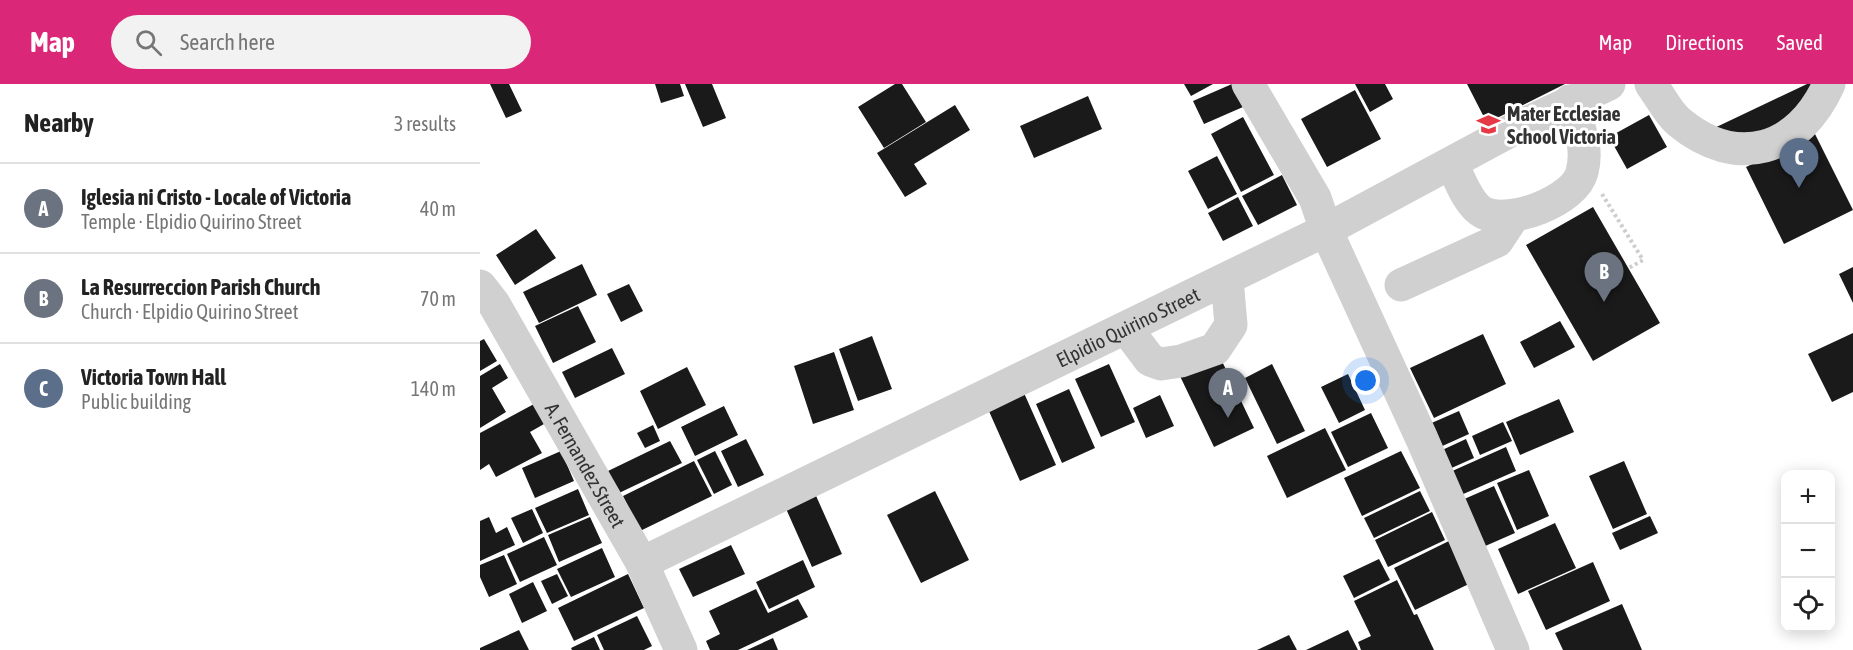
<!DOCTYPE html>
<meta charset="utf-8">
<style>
body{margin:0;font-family:"Asap Condensed",sans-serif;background:#f2f2f2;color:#222}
.controls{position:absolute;right:18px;bottom:18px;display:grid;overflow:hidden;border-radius:12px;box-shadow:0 3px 15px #0003}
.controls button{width:54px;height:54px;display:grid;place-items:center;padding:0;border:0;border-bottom:2px solid #e0e0e0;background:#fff;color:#222;font:30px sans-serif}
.you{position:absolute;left:886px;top:297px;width:21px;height:21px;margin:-15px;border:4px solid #fff;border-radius:50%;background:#1a73e8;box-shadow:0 0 0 9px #1a73e833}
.badge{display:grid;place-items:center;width:39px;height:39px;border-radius:50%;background:#db2777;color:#fff;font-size:20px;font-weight:700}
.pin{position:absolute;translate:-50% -50px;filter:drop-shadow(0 2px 3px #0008)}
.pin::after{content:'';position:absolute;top:32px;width:21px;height:18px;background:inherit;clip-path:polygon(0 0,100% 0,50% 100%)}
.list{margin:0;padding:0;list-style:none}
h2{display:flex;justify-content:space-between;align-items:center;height:78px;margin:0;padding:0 24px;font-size:26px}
h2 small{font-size:20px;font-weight:400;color:#767676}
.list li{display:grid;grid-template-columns:39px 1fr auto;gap:18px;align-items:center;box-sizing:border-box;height:90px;padding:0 24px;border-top:2px solid #e0e0e0}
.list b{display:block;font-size:22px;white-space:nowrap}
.list p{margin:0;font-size:20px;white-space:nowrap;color:#767676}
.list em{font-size:20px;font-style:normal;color:#767676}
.icon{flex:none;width:33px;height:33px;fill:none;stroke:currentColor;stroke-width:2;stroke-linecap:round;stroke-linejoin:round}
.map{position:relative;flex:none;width:1373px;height:566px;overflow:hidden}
header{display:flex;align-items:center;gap:36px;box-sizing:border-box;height:84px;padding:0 30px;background:#db2777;color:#fff}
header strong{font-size:28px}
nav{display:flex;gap:33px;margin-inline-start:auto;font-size:21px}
.search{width:420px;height:54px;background:#f2f2f2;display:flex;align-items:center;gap:15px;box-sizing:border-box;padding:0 21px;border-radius:33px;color:#767676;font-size:22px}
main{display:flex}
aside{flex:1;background:#fff}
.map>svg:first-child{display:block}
.building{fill:#1a1a1a}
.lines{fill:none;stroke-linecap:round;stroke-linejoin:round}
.path{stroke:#cdcdcd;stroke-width:4;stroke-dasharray:3 3;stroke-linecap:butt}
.minor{stroke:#d0d0d0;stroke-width:33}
.labels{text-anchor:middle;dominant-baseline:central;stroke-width:6;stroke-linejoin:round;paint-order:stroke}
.poi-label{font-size:20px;font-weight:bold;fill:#333;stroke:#fff;text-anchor:start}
.street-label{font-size:20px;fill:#333;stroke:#fff}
</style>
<header>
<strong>Map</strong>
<div class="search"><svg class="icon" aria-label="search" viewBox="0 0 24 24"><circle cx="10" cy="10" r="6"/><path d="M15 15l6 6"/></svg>Search here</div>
<nav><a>Map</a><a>Directions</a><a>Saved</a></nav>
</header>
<main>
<aside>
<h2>Nearby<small>3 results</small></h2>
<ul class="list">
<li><span class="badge" style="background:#6b7280">A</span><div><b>Iglesia ni Cristo - Locale of Victoria</b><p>Temple · Elpidio Quirino Street</p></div><em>40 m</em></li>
<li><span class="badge" style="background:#6b7280">B</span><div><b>La Resurreccion Parish Church</b><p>Church · Elpidio Quirino Street</p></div><em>70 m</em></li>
<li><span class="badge" style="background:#5c6f8a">C</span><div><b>Victoria Town Hall</b><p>Public building</p></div><em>140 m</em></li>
</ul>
</aside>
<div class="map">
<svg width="1373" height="566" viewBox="0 0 1373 566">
<rect width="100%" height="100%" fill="#fff"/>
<path class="building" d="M10 0H29L42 27 26 34Z
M175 0H200L204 12 181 19Z
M205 0H232L246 34 223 43Z
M415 0H422L446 38 404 64 378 23Z
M704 0H733L711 12Z
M752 0 763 23 724 40 713 17Z
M875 0H905L913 15 890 28Z
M987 0H1085L1007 39Z
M1327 0H1332L1344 24 1241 73 1228 47Z
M875 6 901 55 847 83 821 35Z
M608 12 622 45 554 74 540 42Z
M475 21 490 46 434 80 447 100 425 113 397 69Z
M1169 31 1187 63 1147 85 1129 53Z
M763 33 794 91 761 108 731 50Z
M1335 50 1373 126 1304 160 1266 83Z
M737 72 757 110 728 125 708 87Z
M802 91 817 121 778 141 762 112Z
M758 113 773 142 743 157 728 129Z
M1113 123 1180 239 1113 277 1046 161Z
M56 145 76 174 35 201 16 171Z
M102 180 117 211 59 239 43 208Z
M1373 183V219L1359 190Z
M149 200 163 227 141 238 127 210Z
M98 222 116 258 73 279 55 242Z
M1080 237 1095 263 1054 284 1040 258Z
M1373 249V308L1352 318 1328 270Z
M1003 250 1026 300 954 334 930 284Z
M392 252 412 305 378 317 359 265Z
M4 255 17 277 0 287V257Z
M132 264 145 290 95 314 82 288Z
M354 268 374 326 333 340 314 282Z
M739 271 774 344 734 363 699 290Z
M20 280 28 294 12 304 26 328 0 344V292Z
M629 280 655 338 621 353 595 295Z
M792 280 825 347 797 360 765 294Z
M207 283 226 321 178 345 160 307Z
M868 290 885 326 859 339 841 303Z
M540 300 576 381 540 397 504 316Z
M589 305 615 364 582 379 556 320Z
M680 311 694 342 666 354 653 324Z
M1079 315 1094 348 1040 371 1026 338Z
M54 320 64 340 50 348 62 369 16 393 9 380 0 386V349Z
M244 322 258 351 215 372 201 343Z
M979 327 989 350 958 364 947 341Z
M891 329 908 364 868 383 851 348Z
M1023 338 1032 357 1000 371 992 352Z
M173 341 180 357 165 364 157 349Z
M845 344 866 386 807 414 787 372Z
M266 355 284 391 258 403 241 367Z
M986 355 994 374 967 386 960 367Z
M190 357 202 379 139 409 128 387Z
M1026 363 1036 387 981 411 970 388Z
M81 367 94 397 55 414 42 384Z
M235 367 252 401 234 410 217 376Z
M921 367 940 404 882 432 864 394Z
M214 377 232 412 160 447 143 412Z
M1144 377 1167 430 1133 445 1109 392Z
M1049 386 1069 432 1037 446 1017 399Z
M1014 402 1035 449 1003 463 982 416Z
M98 405 109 431 67 449 55 424Z
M333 405 362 470 332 483 303 418Z
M455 407 489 476 441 499 407 431Z
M940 407 950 427 894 454 884 434Z
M52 425 63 449 43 459 31 434Z
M952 428 965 456 908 483 895 456Z
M1170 432 1178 449 1140 466 1132 449Z
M9 433 16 449 27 443 35 461 0 477V437Z
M110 433 122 459 79 478 68 451Z
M1075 439 1096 484 1038 510 1018 465Z
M64 453 77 481 40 498 27 470Z
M973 455 993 498 935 526 914 484Z
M251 461 265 490 213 513 199 485Z
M122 464 135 493 91 513 77 485Z
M24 471 37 500 9 513 0 493V481Z
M899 475 910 496 874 514 863 492Z
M323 476 335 503 289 525 276 498Z
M1113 478 1130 517 1066 546 1048 507Z
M77 490 88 512 72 520 61 497Z
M148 490 164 524 94 557 78 524Z
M917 496 934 531 937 530 954 566H881L878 558 891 552 874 517Z
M53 498 67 527 42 539 29 510Z
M276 505 288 529 318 515 328 533 258 566H230L226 557 240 550 229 527Z
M1142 520 1162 566H1083L1075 549Z
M157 532 172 562 164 566H124L117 551Z
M39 546 49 566H0V564Z
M868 546 878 566H826Z
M809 551 817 566H777Z
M114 553 120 566H92L91 564Z
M293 554 298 566H267Z"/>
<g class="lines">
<path class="path" d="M1122 110 1163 176 1149 184"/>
<g class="minor">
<path d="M768 0 835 114 846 146 942 355 1033 566"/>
<path d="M1171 0C1180 12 1188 29 1199 38 1257 86 1319 67 1349 0"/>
<path d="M972 79C979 94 988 121 1004 129 1030 141 1095 117 1102 88 1109 62 1098 41 1090 17"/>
<path d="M921 201 1017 157 1033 133"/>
<path id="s1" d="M0 202 14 220 162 479 201 566"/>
<path d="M646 244 670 276 681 280 701 277 735 265 751 241 747 195"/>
<path id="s2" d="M162 479 846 146 1032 46 1129 0"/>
</g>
</g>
<defs>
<symbol id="school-bare" viewBox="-9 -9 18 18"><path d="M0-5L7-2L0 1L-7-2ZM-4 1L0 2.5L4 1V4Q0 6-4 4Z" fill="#e63946" stroke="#fff" stroke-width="2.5" paint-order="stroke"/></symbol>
</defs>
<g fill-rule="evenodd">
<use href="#school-bare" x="992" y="24" width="33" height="33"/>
</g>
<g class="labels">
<g class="poi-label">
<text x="1027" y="29">Mater Ecclesiae<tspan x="1027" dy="23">School Victoria</tspan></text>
</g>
<g class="street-label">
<text stroke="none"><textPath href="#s2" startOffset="540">Elpidio Quirino Street</textPath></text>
<text stroke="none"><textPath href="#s1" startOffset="208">A. Fernandez Street</textPath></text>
</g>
</g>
</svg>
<div class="controls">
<button>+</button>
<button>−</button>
<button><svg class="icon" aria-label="locate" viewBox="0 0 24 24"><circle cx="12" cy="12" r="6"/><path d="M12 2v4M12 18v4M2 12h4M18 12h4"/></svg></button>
</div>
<div class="you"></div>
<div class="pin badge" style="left:748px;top:334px;background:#6b7280">A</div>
<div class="pin badge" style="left:1124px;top:218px;background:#6b7280">B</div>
<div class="pin badge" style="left:1319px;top:104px;background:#5c6f8a">C</div>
</div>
</main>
